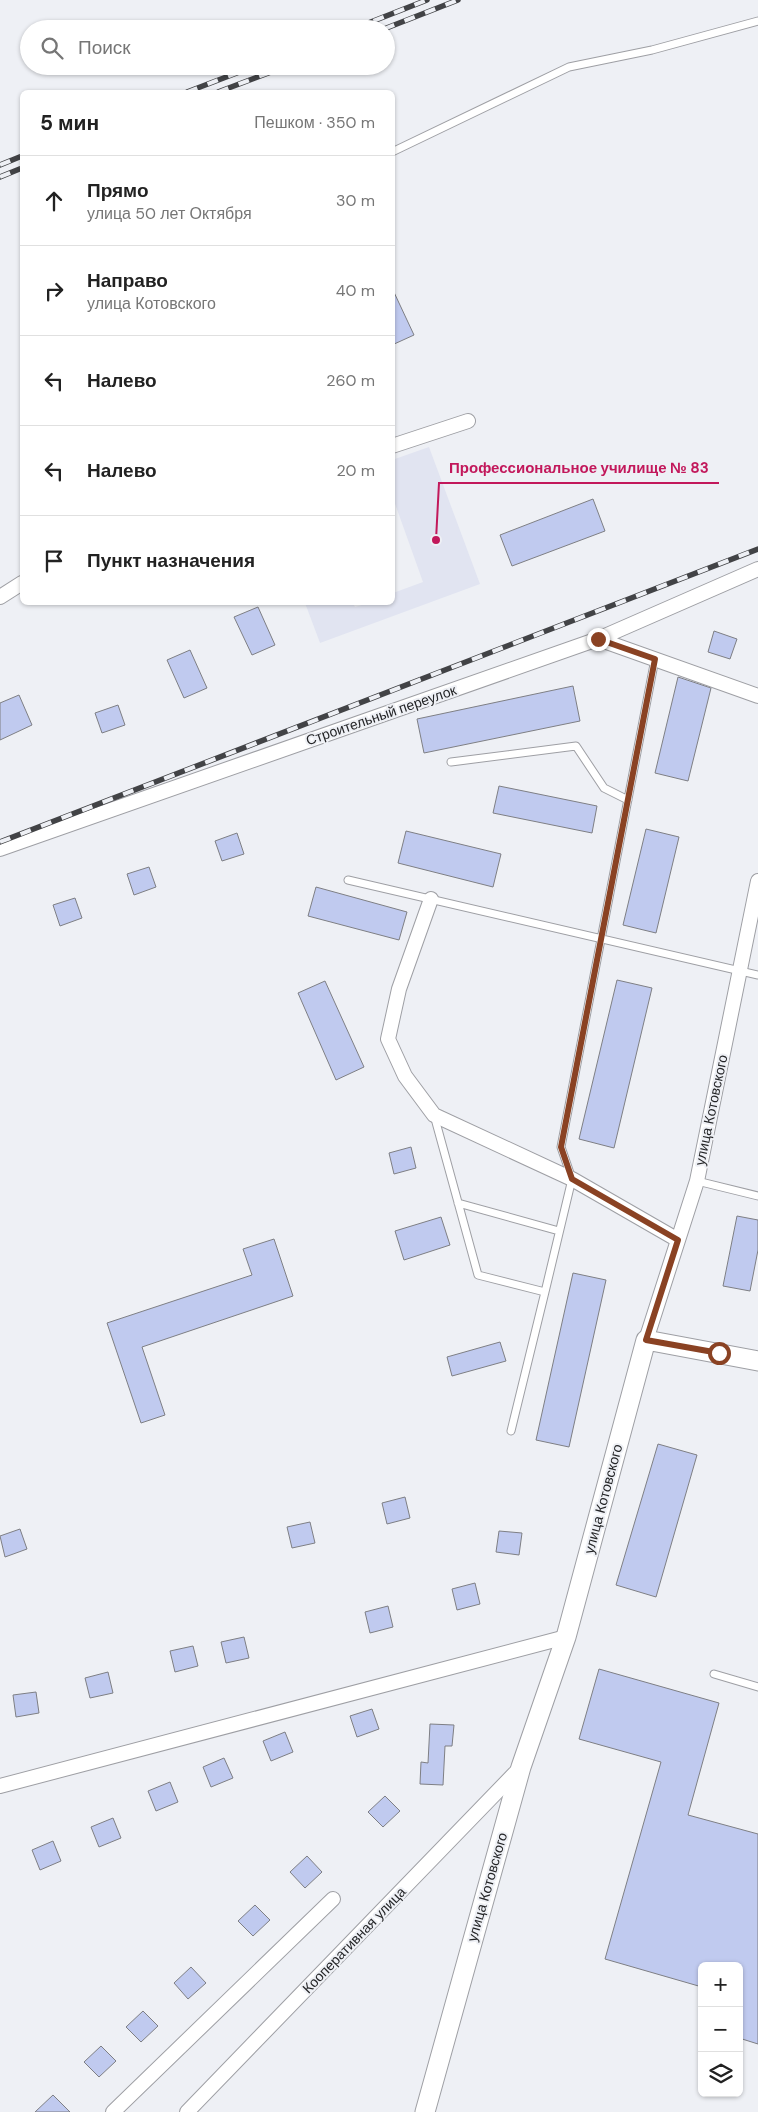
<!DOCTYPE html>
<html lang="ru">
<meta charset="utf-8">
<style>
body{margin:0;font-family:"DM Sans",sans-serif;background:#f2f2f2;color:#222}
.controls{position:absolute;right:15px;bottom:15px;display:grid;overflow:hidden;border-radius:8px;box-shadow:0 1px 4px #0004}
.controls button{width:45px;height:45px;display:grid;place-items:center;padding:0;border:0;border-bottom:1px solid #e0e0e0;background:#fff;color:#222;font:25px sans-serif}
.stop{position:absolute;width:15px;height:15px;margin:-11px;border:4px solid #8a4223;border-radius:50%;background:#fff}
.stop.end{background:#8a4223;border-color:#fff;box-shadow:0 1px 5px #0008}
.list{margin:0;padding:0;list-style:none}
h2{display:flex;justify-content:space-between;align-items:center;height:65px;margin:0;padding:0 20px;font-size:21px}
h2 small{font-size:16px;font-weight:400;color:#767676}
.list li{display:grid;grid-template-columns:32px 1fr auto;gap:15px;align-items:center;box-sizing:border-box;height:90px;padding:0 20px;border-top:1px solid #e0e0e0}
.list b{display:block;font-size:19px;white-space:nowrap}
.list p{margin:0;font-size:16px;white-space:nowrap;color:#767676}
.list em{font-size:16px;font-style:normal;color:#767676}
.icon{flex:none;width:28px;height:28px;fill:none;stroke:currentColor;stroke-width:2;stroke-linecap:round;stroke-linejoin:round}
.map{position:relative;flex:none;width:758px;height:2112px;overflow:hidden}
.search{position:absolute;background:#fff;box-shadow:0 1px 4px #0004;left:20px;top:20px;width:375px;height:55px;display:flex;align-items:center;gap:12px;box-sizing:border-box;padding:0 18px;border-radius:28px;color:#767676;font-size:19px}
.panel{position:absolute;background:#fff;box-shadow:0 1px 4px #0004;left:20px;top:90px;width:375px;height:515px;border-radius:8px}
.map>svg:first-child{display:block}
.built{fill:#e1e4f1}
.building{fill:#c0caef;stroke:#7e7f84}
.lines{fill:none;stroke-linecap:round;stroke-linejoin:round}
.service-casing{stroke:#9e9fa4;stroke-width:9}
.minor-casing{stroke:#9e9fa4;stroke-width:16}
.secondary-casing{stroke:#9e9fa4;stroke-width:21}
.service{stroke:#fff;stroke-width:7}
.minor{stroke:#fff;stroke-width:14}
.secondary{stroke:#fff;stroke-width:19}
.rail-casing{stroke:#424346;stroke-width:5.5}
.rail{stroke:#eef0f5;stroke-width:4;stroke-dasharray:11;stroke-linecap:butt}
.route{stroke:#8a4223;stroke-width:6}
.labels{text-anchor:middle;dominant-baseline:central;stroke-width:4;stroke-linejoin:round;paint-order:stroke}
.street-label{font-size:14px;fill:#242527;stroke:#eef0f5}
.leader{fill:none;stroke:#c2185b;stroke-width:2}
.callout-dot{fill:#c2185b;stroke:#eef0f5;stroke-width:2}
.callout-label{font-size:15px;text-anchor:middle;font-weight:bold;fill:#c2185b;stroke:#eef0f5;stroke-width:4;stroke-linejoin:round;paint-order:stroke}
</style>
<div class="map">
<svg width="758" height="2112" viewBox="0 0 758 2112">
<rect width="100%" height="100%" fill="#eef0f5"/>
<path class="built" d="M429 447 480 584 320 643 305 603H353L355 607 368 603 392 602 393 593 423 582 393 498 392 460Z"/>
<path class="building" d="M392 288 414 335 392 345Z
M593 499 605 531 512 566 500 535Z
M258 607 275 645 252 655 234 617Z
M714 631 737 639 730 659 708 652Z
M190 650 207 688 184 698 167 660Z
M678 677 711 688 688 781 655 773Z
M573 686 580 721 424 753 417 719Z
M19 695 32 725 0 740V703Z
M118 705 125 725 102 733 95 713Z
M499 786 597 806 592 833 493 813Z
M646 829 679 837 656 933 623 925Z
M406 831 501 854 493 887 398 863Z
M237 833 244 854 222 861 215 841Z
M149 867 156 887 134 895 127 874Z
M316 887 407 912 399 940 308 916Z
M75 898 82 918 60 926 53 905Z
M617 980 652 988 614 1148 579 1139Z
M325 981 364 1067 336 1080 298 993Z
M411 1147 416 1168 394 1174 389 1153Z
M737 1216 758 1220V1250L750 1291 723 1286Z
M441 1217 450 1245 404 1260 395 1231Z
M274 1239 293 1296 142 1347 165 1415 141 1423 107 1323 252 1275 243 1249Z
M573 1273 606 1280 569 1447 536 1440Z
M500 1342 506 1361 452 1376 447 1357Z
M658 1444 697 1455 656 1597 616 1585Z
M405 1497 410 1518 387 1524 382 1503Z
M310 1522 315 1543 292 1548 287 1527Z
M20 1529 27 1549 5 1557 0 1536Z
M499 1531 522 1533 519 1555 496 1552Z
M475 1583 480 1604 457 1610 452 1589Z
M388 1606 393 1627 370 1633 365 1612Z
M244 1637 249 1658 226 1663 221 1642Z
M193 1646 198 1666 175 1672 170 1651Z
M599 1669 719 1703 688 1815 758 1834V2044L739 2038V1966H702V1987L605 1959 661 1762 579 1739Z
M108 1672 113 1693 90 1698 85 1678Z
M36 1692 39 1713 16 1717 13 1695Z
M372 1709 379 1729 357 1737 350 1716Z
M430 1724 454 1725 452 1746H445L443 1785 420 1784 421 1762 428 1763Z
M285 1732 293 1752 271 1761 263 1741Z
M224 1758 233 1778 211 1787 203 1767Z
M170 1782 178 1802 156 1811 148 1791Z
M385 1796 400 1811 383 1827 368 1812Z
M113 1818 121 1838 99 1847 91 1827Z
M53 1841 61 1861 40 1870 32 1850Z
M307 1856 322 1872 305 1888 290 1872Z
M255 1905 270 1920 253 1936 238 1921Z
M191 1967 206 1983 188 1999 174 1983Z
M143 2011 158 2026 141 2042 126 2027Z
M101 2046 116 2061 99 2077 84 2062Z
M53 2095 70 2112H35Z"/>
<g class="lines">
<defs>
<path id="service" d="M392 152 569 67 652 50 758 21
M451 762 576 746 604 788 628 800
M348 880 758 975
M434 1115 478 1275 545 1292 511 1431
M697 1181 758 1196
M458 1203 559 1231
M545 1292 572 1179 561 1147 655 659
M714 1674 758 1687"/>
<path id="minor" d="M392 446 468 421
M0 597 22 583
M598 639 758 696
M0 849 598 639 758 569
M431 899 399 989 388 1039 405 1076 434 1115 572 1179 678 1240
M646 1340 697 1181 758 881
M0 1786 566 1637
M113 2112 333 1899
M187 2112 520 1768"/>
<path id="secondary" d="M425 2112 521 1767 566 1637 646 1340 758 1361"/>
</defs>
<use href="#service" class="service-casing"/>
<use href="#minor" class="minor-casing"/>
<use href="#secondary" class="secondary-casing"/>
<use href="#service" class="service"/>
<use href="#minor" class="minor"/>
<use href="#secondary" class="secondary"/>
<defs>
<path id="rail" d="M353 29 427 0
M384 29 458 0
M187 92 255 66
M218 92 287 66
M0 165 22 156
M0 177 22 168
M0 842 758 549"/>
</defs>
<use href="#rail" class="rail-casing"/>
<use href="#rail" class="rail"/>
</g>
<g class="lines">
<path class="route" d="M598 639 655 659 561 1147 572 1179 678 1240 646 1340 719 1353"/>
</g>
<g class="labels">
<g class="street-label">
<text transform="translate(381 715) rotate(-19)">Строительный переулок</text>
<text transform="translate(711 1110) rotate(-78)">улица Котовского</text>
<text transform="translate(603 1499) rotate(-75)">улица Котовского</text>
<text transform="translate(487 1887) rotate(-74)">улица Котовского</text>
<text transform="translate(354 1940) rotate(-46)">Кооперативная улица</text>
</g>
</g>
<path class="leader" d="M436 540L439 483H719"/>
<circle class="callout-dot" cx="436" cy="540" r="5"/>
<g class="callout-label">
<text x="579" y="473">Профессиональное училище № 83</text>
</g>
</svg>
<div class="controls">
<button>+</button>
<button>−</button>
<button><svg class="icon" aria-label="layers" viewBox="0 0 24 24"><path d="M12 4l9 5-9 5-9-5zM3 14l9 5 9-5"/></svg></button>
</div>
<div class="stop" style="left:719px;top:1353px"></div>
<div class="stop end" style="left:598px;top:639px"></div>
<div class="search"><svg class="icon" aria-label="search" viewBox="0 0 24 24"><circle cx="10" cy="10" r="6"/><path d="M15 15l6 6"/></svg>Поиск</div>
<section class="panel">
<h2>5 мин<small>Пешком · 350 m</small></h2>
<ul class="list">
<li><svg class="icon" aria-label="ahead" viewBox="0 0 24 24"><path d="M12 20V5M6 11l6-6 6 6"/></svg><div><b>Прямо</b><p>улица 50 лет Октября</p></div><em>30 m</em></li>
<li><svg class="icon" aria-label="right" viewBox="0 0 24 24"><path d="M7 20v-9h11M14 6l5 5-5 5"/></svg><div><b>Направо</b><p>улица Котовского</p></div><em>40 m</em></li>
<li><svg class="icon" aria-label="left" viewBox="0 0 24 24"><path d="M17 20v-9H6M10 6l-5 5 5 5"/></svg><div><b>Налево</b></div><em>260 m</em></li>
<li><svg class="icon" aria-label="left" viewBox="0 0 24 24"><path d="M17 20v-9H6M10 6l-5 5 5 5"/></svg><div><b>Налево</b></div><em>20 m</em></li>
<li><svg class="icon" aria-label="arrive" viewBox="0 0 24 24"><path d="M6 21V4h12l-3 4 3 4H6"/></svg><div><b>Пункт назначения</b></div></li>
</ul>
</section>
</div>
